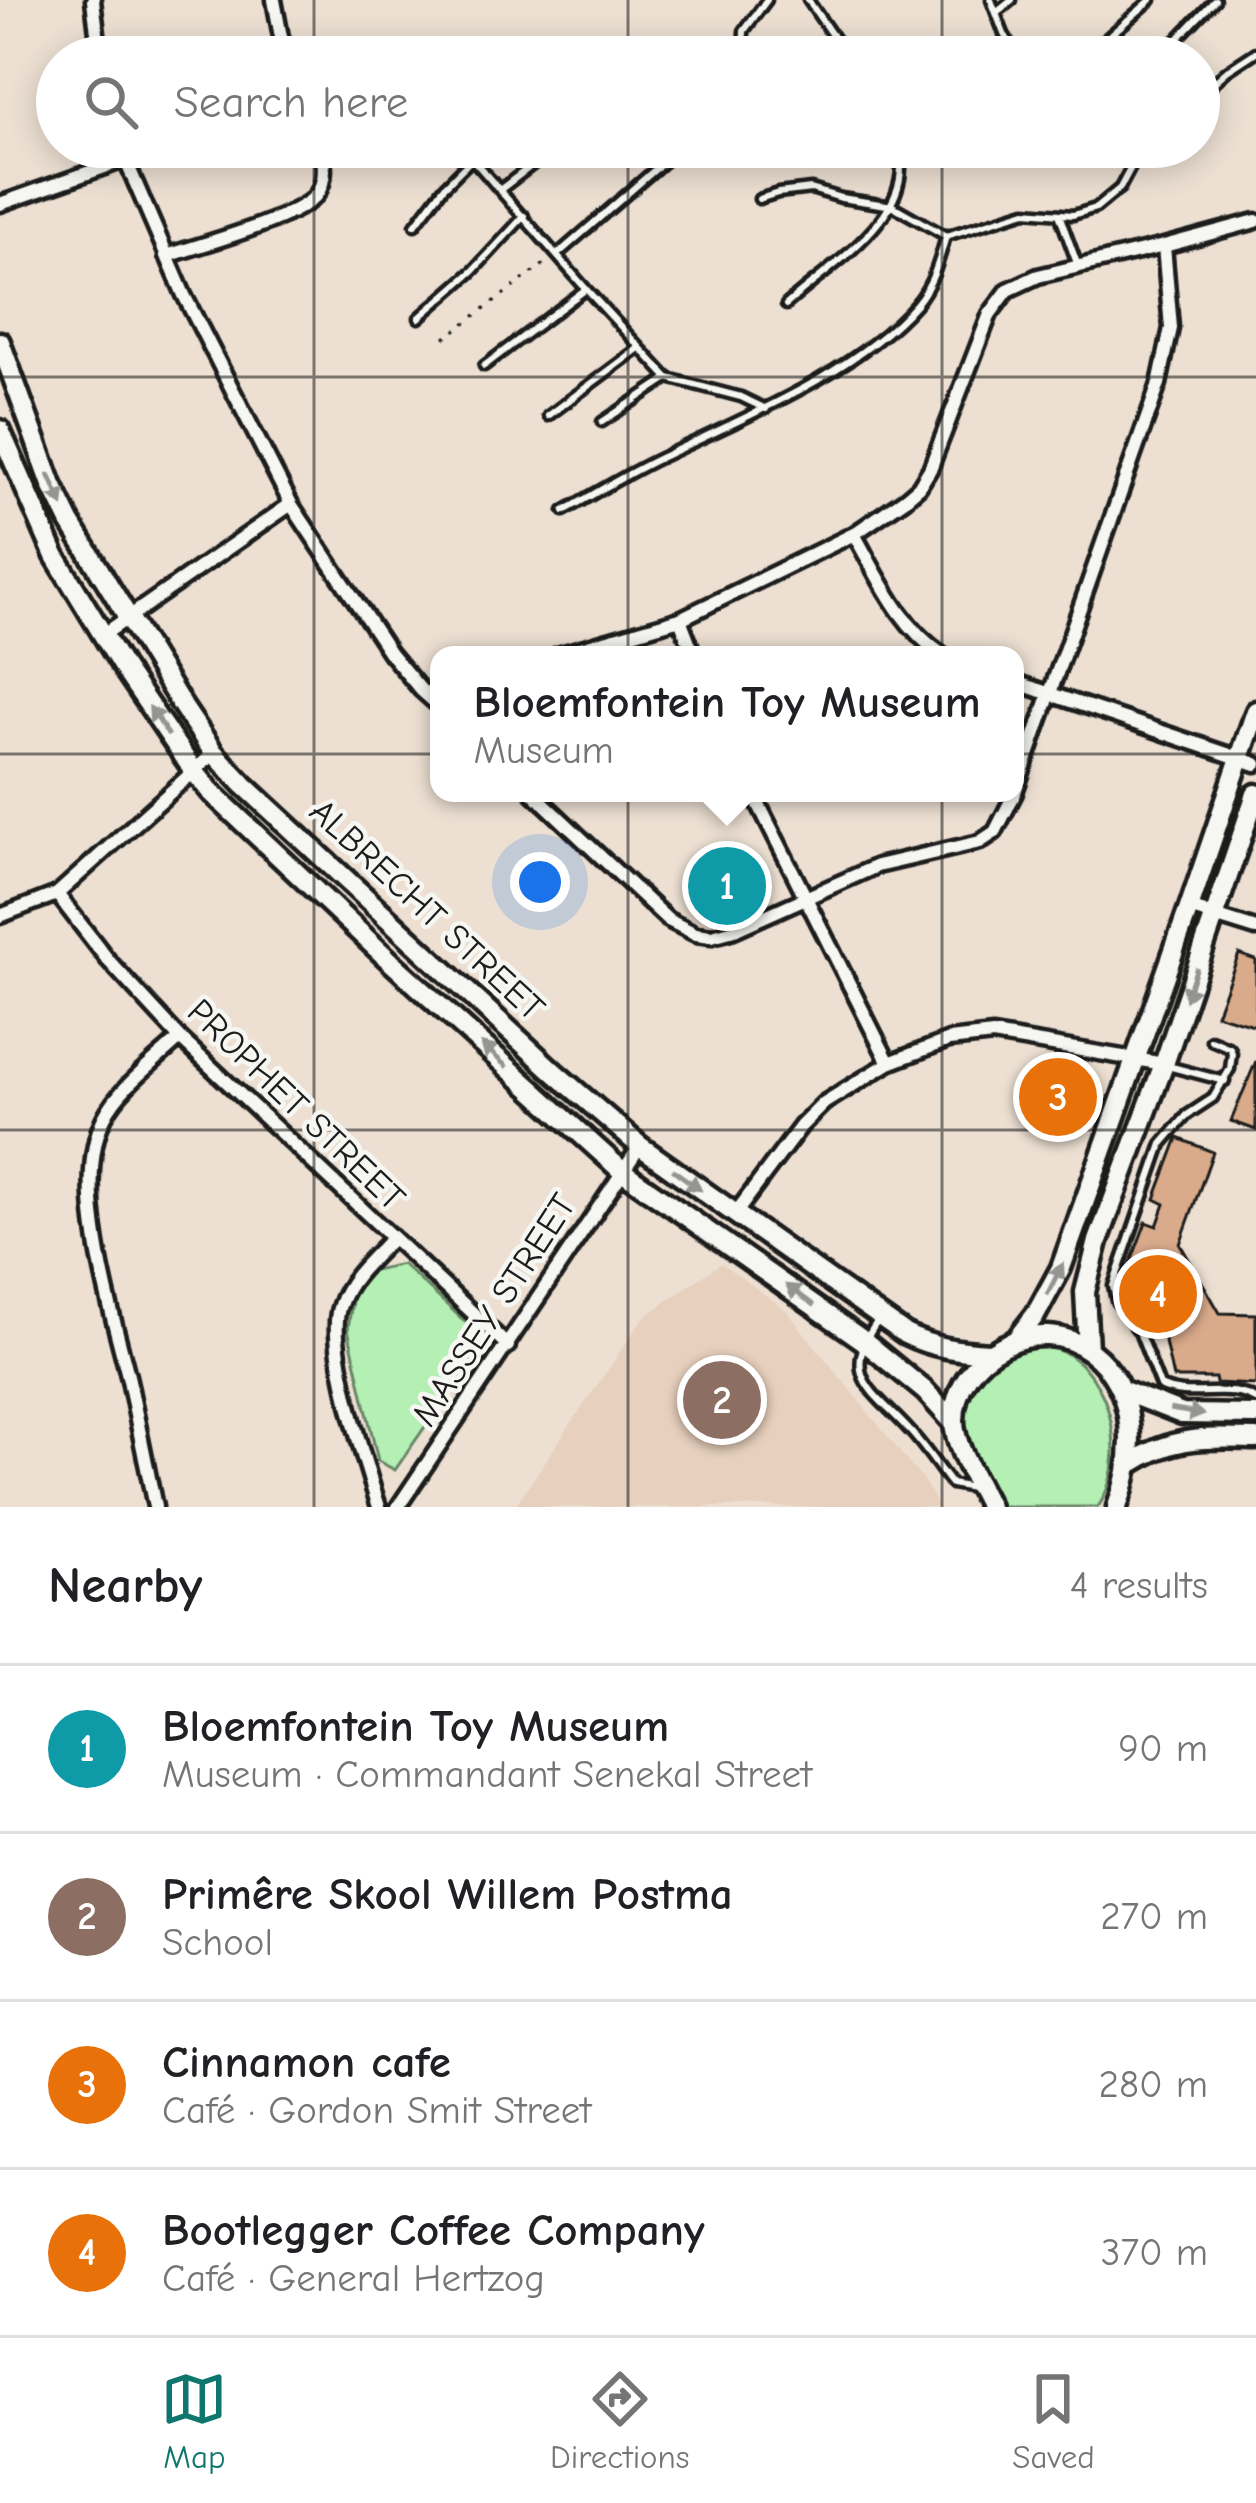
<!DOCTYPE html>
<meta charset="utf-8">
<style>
body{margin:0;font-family:"Comic Neue",sans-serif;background:#f2f2f2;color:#202124}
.you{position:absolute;left:540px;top:882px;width:42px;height:42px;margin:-30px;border:9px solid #fff;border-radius:50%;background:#1a73e8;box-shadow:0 0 0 18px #1a73e833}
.badge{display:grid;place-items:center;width:78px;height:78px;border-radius:50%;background:#0f766e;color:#fff;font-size:39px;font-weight:700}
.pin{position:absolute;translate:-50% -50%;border:6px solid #fff;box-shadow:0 3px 12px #0006}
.popup{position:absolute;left:430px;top:646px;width:594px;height:156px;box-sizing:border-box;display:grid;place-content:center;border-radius:24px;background:#fff;filter:drop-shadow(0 3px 9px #0005);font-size:39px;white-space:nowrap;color:#757577}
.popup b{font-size:45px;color:#202124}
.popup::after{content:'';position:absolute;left:50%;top:100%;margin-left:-24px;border:24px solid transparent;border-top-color:#fff}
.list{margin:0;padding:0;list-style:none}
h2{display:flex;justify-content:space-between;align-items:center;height:156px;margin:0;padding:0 48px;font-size:51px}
h2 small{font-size:39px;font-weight:400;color:#757577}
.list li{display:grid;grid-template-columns:78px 1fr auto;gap:36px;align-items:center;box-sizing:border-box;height:168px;padding:0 48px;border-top:3px solid #e0e0e0}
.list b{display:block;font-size:45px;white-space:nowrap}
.list p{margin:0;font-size:39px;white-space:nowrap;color:#757577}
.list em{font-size:39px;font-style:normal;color:#757577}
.icon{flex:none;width:66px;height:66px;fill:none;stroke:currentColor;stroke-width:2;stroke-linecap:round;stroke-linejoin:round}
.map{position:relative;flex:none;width:1256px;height:1507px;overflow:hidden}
.search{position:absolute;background:#fff;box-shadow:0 6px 30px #0003;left:36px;right:36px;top:36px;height:132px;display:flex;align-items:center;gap:30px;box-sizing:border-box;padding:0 42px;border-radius:66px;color:#757577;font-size:45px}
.sheet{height:828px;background:#fff}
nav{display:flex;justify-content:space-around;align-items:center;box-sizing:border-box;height:168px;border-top:3px solid #e0e0e0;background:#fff;font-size:33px;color:#757577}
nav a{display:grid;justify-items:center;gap:6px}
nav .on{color:#0f766e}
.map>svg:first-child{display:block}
.built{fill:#e7d0bd}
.green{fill:#b4efb4;stroke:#688668;stroke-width:3}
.building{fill:#d9ab8b;stroke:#1c1c1c;stroke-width:3}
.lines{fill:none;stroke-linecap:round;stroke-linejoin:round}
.lane-casing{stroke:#1c1c1c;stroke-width:15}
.street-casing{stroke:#1c1c1c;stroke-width:21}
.secondary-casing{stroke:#1c1c1c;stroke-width:27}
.path{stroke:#1c1c1c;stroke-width:3;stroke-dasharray:3 9;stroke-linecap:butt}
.lane{stroke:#f6f6f2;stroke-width:6}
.street{stroke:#f6f6f2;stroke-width:12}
.secondary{stroke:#f6f6f2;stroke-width:18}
.oneway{fill:#949492}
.grid{fill:none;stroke:#1c1c1c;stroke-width:3;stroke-opacity:0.55}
.labels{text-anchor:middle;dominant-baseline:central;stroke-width:9;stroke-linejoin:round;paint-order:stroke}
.street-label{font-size:36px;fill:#1c1c1c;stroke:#f6f6f2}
</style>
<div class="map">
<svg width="1256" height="1507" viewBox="0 0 1256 1507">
<rect width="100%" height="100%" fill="#ede0d3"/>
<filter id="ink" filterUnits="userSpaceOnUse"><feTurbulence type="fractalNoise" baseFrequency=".00833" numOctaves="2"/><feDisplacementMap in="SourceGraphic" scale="24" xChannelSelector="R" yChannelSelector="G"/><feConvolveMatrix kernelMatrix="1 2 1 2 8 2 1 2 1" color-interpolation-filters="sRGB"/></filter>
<g filter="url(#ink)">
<path class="built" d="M721 1263 786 1310 925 1483 939 1507H514L643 1318Z"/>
<path class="green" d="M402 1264 485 1340 395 1470 378 1461 348 1329 353 1294 373 1270Z
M1036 1343C1047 1347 1062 1350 1072 1357 1115 1387 1127 1464 1098 1507H990L955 1407C976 1361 986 1352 1036 1343Z"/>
<path class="building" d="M1239 954 1256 960V1026L1216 1014Z
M1256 1061V1130L1231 1121Z
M1050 1083 1072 1091 1064 1112 1069 1114 1065 1126 1060 1124 1057 1131 1037 1125Z
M1178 1138 1213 1152 1180 1244 1220 1313 1256 1314V1385L1216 1383 1215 1378H1173L1165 1342 1159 1330 1141 1303 1130 1293 1137 1282 1125 1278 1146 1222 1157 1226 1165 1204 1155 1199Z"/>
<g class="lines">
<defs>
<path id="lane" d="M808 0 847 57
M991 0 1004 34 1017 57
M996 13 1012 0
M743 57 744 31 767 0
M1085 57 1151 0
M1160 57 1215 0
M1199 96 1227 71 1256 52
M462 147 586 289 668 378 741 397 766 409
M501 189 556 147
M1059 214 1078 266
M415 225 444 187 473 158
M946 236 1026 211 1073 215 1096 208 1120 188 1142 147
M558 254 681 147
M786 305C828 266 919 215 898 147
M419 318 473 271 524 216
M484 366 586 289
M548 416 639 348
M602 422 668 378
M564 511C596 493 628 473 662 457 743 418 856 373 916 304 933 284 939 261 946 236L893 206 841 198 811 189 778 193 759 199
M1211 1040 1230 1048 1232 1053 1230 1069 1213 1098 1187 1115 1162 1144 1113 1286 1116 1301 1139 1332 1160 1386C1189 1401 1232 1382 1256 1400
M1164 1065 1225 1081
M877 1322C838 1377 875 1392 910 1431 925 1447 937 1466 951 1484L977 1489"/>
<path id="street" d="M93 0 100 57
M274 0 281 37 289 57
M120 147 184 295 291 504 390 653 421 690 439 706
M0 204 124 160
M166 256C197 246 300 218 317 194 327 179 324 163 321 147
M854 534C879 578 900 627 943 655
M680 619 694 655
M103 635 291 504
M557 655 680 619 854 534 905 499 919 487 930 469 990 314 1008 290 1038 276 1164 246 1256 221
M1015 682 1256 764
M1015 792 1159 384 1171 328 1164 246
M533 793 668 920 696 934 712 936 734 930 877 866 980 842 995 832 1015 793
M753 793 889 1063
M57 894 108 960 180 1038 508 1346
M1189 908 1256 929
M0 916 57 894 214 753
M735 1214 801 1126 824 1103 889 1063 949 1040 993 1035 1164 1064
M155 1507C146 1465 138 1422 129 1380 112 1310 71 1185 104 1118 120 1086 155 1062 180 1038
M379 1507C366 1465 325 1343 340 1305 349 1278 373 1258 392 1238
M398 1507 640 1146"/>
<path id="secondary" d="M0 342 52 485 70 522 183 707 214 753 244 785 554 1072 640 1146 905 1334C933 1348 959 1351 990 1353
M0 430 55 556 122 666 193 770 211 792 390 961 622 1171 864 1341 925 1391 954 1423
M1015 1341 1036 1314 1061 1268 1189 908 1256 711
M1088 1349 1085 1292 1098 1241 1164 1064 1256 794
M1121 1390 1182 1414 1256 1415
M1130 1464C1175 1435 1205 1438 1256 1439
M989 1507C978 1484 954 1446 954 1421 954 1354 1038 1311 1091 1352 1139 1389 1136 1456 1117 1507"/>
</defs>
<use href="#lane" class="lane-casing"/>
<use href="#street" class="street-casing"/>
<use href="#secondary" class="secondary-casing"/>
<path class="path" d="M445 338 547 262"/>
<use href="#lane" class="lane"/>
<use href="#street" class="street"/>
<use href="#secondary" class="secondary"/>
</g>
<defs><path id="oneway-solid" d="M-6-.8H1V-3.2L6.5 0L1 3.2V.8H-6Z" transform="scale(3)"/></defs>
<g class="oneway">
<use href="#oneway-solid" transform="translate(56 490) rotate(66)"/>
<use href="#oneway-solid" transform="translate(159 721) rotate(-124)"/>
<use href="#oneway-solid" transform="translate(1191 984) rotate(109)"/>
<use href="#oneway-solid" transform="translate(494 1055) rotate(-137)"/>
<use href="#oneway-solid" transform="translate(687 1180) rotate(36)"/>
<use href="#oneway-solid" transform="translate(1055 1279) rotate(-63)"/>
<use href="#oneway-solid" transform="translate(800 1295) rotate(-144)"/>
<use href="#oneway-solid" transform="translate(1187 1412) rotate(9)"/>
</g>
</g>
<path class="grid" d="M314 0V57M628 0V57M942 0V57M314 147V1507M628 147V1507M942 147V1507M0 377H1256M0 754H1256M0 1130H1256"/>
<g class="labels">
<g class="street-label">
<text transform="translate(427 910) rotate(43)">ALBRECHT STREET</text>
<text transform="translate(296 1105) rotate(44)">PROPHET STREET</text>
<text transform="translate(494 1310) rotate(-57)">MASSEY STREET</text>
</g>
</g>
</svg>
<div class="you"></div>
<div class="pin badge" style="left:727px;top:886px;background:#0f9aa8">1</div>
<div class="popup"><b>Bloemfontein Toy Museum</b>Museum</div>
<div class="pin badge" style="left:722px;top:1400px;background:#8d6e63">2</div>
<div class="pin badge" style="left:1058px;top:1097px;background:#e8710a">3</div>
<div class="pin badge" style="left:1158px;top:1294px;background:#e8710a">4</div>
<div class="search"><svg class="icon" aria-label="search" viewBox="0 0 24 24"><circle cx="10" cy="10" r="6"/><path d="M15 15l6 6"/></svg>Search here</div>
</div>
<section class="sheet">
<h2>Nearby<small>4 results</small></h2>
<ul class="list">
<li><span class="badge" style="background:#0f9aa8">1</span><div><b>Bloemfontein Toy Museum</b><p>Museum · Commandant Senekal Street</p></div><em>90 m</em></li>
<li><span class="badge" style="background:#8d6e63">2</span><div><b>Primêre Skool Willem Postma</b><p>School</p></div><em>270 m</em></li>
<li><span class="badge" style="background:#e8710a">3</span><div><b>Cinnamon cafe</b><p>Café · Gordon Smit Street</p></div><em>280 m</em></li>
<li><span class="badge" style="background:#e8710a">4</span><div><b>Bootlegger Coffee Company</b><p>Café · General Hertzog</p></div><em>370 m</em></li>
</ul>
</section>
<nav>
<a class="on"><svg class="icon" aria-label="map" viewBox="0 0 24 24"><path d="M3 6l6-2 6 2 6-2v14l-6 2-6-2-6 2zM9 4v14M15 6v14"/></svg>Map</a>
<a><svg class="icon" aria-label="directions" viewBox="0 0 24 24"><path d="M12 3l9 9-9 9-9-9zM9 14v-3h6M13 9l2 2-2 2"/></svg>Directions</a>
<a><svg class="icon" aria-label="saved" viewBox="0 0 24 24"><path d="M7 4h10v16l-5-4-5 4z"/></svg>Saved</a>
</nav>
